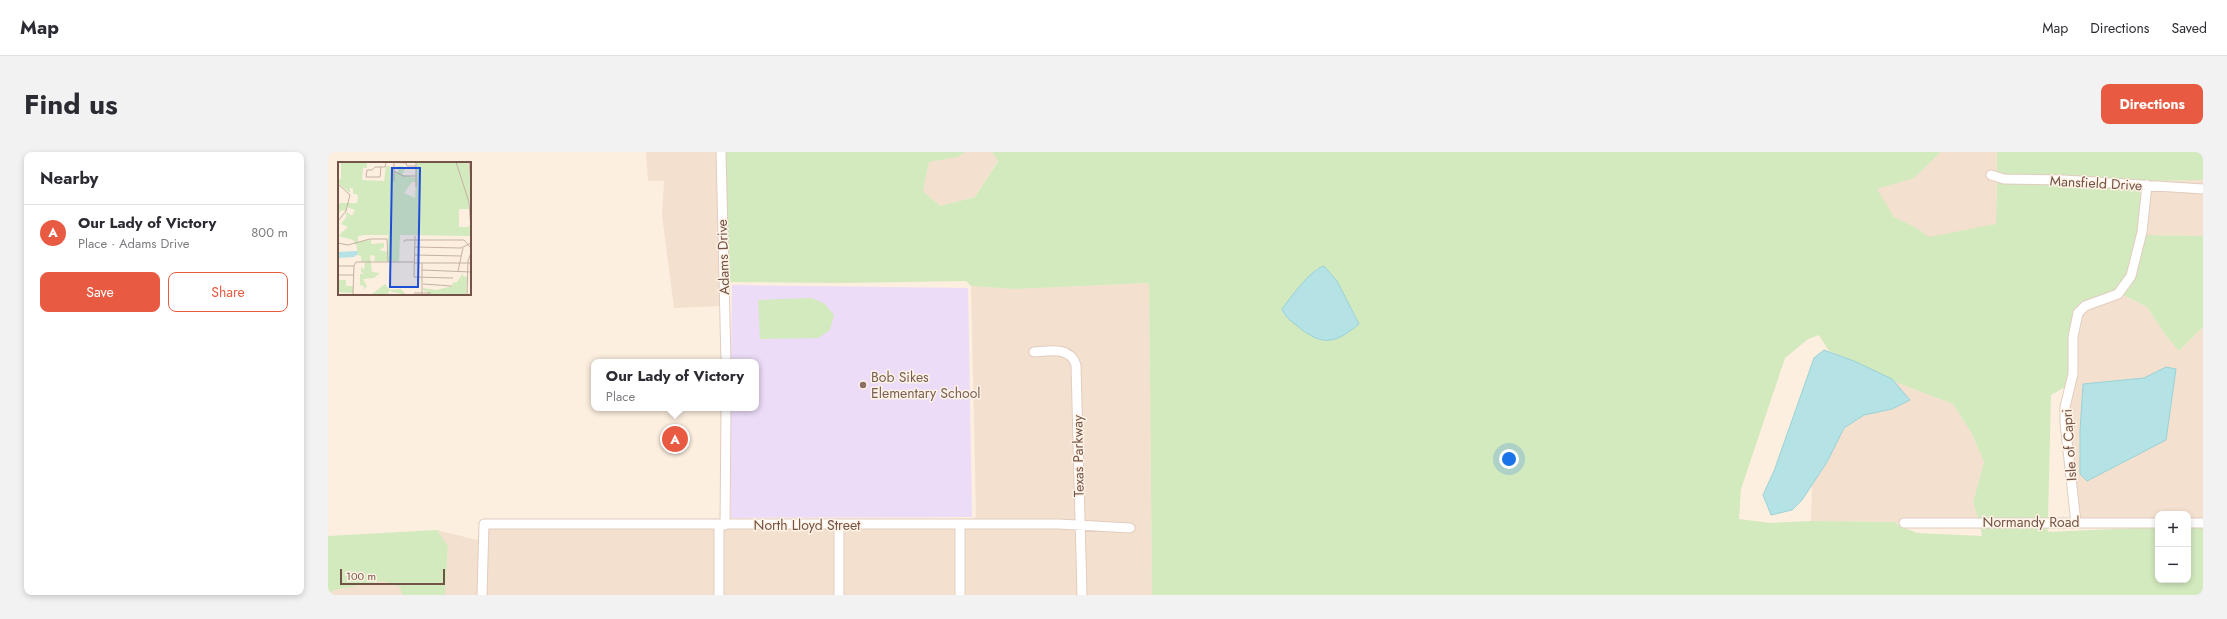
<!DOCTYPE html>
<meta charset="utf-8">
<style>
body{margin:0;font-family:Jost,sans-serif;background:#f2f2f3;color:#2b2b33}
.controls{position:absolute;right:12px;bottom:12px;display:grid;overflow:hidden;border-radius:8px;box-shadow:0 2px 6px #0003}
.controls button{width:36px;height:36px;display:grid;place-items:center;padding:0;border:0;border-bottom:1px solid #e1e1e2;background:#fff;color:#2b2b33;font:20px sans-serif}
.scale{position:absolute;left:12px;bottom:10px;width:105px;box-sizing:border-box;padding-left:4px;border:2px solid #735347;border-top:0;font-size:11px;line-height:14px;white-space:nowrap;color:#735347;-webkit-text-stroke:3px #fff3e6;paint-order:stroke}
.you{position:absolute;left:1181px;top:307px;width:14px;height:14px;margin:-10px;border:3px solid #fff;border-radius:50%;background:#1a73e8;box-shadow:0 0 0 6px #1a73e833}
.badge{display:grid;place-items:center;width:26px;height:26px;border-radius:50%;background:#e85b42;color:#fff;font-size:13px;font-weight:700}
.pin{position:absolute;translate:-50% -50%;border:2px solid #fff;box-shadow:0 1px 4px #0006}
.popup{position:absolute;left:263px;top:207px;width:168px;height:52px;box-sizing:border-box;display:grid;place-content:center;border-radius:8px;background:#fff;filter:drop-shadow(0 1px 3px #0005);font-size:13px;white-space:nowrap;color:#7c7c81}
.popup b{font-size:15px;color:#2b2b33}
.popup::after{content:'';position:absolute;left:50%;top:100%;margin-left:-8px;border:8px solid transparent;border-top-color:#fff}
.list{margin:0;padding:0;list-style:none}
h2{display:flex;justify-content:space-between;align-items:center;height:52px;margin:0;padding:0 16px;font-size:17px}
h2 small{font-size:13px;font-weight:400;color:#7c7c81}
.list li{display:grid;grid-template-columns:26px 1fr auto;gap:12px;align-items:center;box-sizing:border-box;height:56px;padding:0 16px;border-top:1px solid #e1e1e2}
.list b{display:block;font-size:15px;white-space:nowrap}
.list p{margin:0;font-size:13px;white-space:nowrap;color:#7c7c81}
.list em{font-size:13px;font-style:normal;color:#7c7c81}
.actions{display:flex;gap:8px;padding:12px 16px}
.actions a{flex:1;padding:9px 0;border:1px solid #e85b42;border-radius:8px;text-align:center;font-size:14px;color:#e85b42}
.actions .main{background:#e85b42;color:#fff}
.map{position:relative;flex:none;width:1875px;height:443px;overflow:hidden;border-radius:8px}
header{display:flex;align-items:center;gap:24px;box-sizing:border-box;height:56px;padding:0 20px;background:#fff;border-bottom:1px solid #e1e1e2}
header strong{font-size:19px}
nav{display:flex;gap:22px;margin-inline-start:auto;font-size:14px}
.intro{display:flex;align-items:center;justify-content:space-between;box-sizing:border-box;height:96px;padding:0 24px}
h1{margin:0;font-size:28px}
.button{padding:10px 18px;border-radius:8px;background:#e85b42;color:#fff;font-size:14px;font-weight:700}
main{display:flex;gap:24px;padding:0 24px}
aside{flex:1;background:#fff;border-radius:8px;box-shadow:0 2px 6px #0003}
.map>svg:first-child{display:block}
.residential{fill:#f4e0ce;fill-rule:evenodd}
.education{fill:#ecdcf8}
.green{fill:#d3e9be;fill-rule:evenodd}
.water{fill:#b4e2e5;stroke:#9ad2d7}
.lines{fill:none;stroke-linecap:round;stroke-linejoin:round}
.minor-casing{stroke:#e2ccbf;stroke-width:11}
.minor{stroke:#fff;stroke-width:9}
.education-dot{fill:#8d6e63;stroke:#fff3e6;stroke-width:1.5}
.labels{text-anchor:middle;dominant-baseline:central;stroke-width:3;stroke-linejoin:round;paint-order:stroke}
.street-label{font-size:14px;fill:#735347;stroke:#fff3e6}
.education-label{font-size:14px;fill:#785e54;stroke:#fff3e6;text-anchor:start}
.inset-road{fill:none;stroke:#c5b1a2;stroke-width:1}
.view{fill:#1d4ed8;fill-opacity:0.15;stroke:#1d4ed8;stroke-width:2}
.inset-edge{fill:none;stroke:#735347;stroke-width:2}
</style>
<header>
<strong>Map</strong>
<nav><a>Map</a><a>Directions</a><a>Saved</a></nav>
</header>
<div class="intro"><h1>Find us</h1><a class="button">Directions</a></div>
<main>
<aside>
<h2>Nearby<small></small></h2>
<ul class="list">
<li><span class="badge">A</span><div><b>Our Lady of Victory</b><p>Place · Adams Drive</p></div><em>800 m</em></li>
</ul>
<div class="actions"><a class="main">Save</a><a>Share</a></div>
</aside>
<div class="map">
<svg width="1875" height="443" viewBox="0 0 1875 443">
<rect width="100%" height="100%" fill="#fcefdf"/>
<path class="residential" d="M318 0H389L393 154 346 156 334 63 336 29H320Z
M637 0H664L670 8 647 45 612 54 595 39 601 10 630 5Z
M1613 0H1669V22L1663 18 1657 23 1669 30 1668 72 1601 86 1587 75 1566 65 1548 37 1586 26Z
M1875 28V33L1814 29Z
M1822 37 1875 40V84L1817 83Z
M821 131 824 443H758L757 377 805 380 807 374 756 370 752 213 745 200 733 195 702 197 703 203 733 202 740 206 744 213 748 370 644 368 648 364 643 134 687 137Z
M1795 143 1819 155 1836 181 1851 199 1875 175V368H1860V362H1830V368L1752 367 1741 272V255L1750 222 1749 189 1756 160 1760 157 1786 149ZM1816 226 1752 279 1755 232Z
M1565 229 1625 252 1644 282 1656 310 1645 350 1650 366 1572 367V372L1567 370 1483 369 1484 333 1499 310 1516 276 1536 263 1564 257 1581 248Z
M161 375 387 377V443H158Z
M628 375V443H515V377Z
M637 375 749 377 750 443H636Z
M395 377H507V443H395Z
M109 378 149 388 151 386 150 443H117L120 394Z
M55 429 73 435 74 443H1L6 438Z"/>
<path class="education" d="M404 133 640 136 644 365 403 366V256H428V210H403Z"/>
<path class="green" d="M397 0H637L630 5 601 10 595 39 612 54 647 45 670 9 664 0H1613L1586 26 1549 37 1566 65 1587 75 1601 85 1668 72 1669 30 1813 36 1812 69 1801 121 1786 141 1758 149 1746 161 1741 185V222L1739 234 1723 243 1720 367 1650 366 1645 350 1656 310 1644 282 1625 252 1565 229 1526 209 1501 199 1491 183 1480 187 1457 206 1413 337 1411 367 1442 371 1484 369 1567 370 1572 374 1589 381 1654 384 1652 373 1719 374 1720 380 1830 375V428H1860V375H1875V443H824L821 131 687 137 643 134 638 129 514 131 404 130 400 132ZM989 116 1009 129 1031 172 973 177 955 162Z
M1669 0H1875V28L1814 29 1669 22Z
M1817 83 1875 84V175L1851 199 1836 181 1819 155 1795 143 1807 126Z
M484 146 497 152 506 163 502 178 490 186 432 187 430 148Z
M109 378 120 394 117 443H74L72 435 55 429 6 438 0 443V384Z"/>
<path class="water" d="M996 114 1009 129 1031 172C1006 193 993 194 968 173 963 169 956 164 954 157 963 145 982 118 996 114Z
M1496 198 1526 209 1564 227 1582 248 1564 257 1536 263 1516 276 1499 310 1474 348 1464 358 1443 363 1435 343 1446 319 1486 206Z
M1838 215 1848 217 1838 288 1759 329 1752 322V279L1755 232 1816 226Z"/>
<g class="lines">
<defs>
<path id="minor" d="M393 0 398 210
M1663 23 1676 27 1736 28 1875 37
M706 200C722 199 742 194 748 213L754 443
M1576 371H1830
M1748 371 1737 271V255L1745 222V185L1750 161 1757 154 1790 142 1803 124 1814 80 1819 33
M1860 371H1875
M397 373 398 256
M511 373V443
M154 443 156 372H731L802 376
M391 443V373
M632 443V372"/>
</defs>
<use href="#minor" class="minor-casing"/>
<use href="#minor" class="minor"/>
</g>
<circle class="education-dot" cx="535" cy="233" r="4"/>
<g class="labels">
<g class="street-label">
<text transform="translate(1768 31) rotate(3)">Mansfield Drive</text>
<text transform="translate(395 105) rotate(-92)">Adams Drive</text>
<text transform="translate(1741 293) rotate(-94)">Isle of Capri</text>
<text transform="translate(750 304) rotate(-91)">Texas Parkway</text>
<text x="1703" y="370">Normandy Road</text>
<text x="479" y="373">North Lloyd Street</text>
</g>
<g class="education-label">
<text x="543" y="225">Bob Sikes<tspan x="543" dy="16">Elementary School</tspan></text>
</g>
</g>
<g transform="translate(10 10)">
<rect width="133" height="133" fill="#fcefdf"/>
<path d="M3 0H39L29 1V6H25L24 18 46 19 48 4 56 5V10H60V4H65L67 7 64 13 78 16V0H130L133 20 131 47H121V65H130L131 62 133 74 62 73 61 100 36 99 37 94 32 93 34 110 42 111 36 116 25 117 29 124 26 128V124L22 123V112H26L23 110V105L26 108 27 100H23V94L19 93V85L15 78 0 74 10 65 3 62 9 54 7 52 9 50 14 54 17 48 9 45 8 49 3 48 0 53V44L2 41H19L20 36 19 32H15V26H12V31L0 21V18L3 17ZM74 20H78L77 36 66 31ZM27 73H50V90L41 88 46 85V81L33 82V78L20 80V74ZM125 111V114L129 115 128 133H89L90 128 89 130 85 128V126L98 128 115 124 114 121 119 120ZM0 118H8V124H15V131L0 130ZM47 122 52 128 63 127 68 133 51 129 50 132 33 133Z" fill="#d3e9be" fill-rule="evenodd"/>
<path d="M19 89 20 92 16 95 0 96V90Z" fill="#b4e2e5"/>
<path class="inset-road" d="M118 0 131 40 133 69M131 0 133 20M43 5 42 15H28L29 8H34L37 5H47L48 0 68 1 69 4H78M56 9 65 14H78M56 19V1M0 22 12 33 8 49 0 59M78 25V0M77 74 76 115 115 116M66 80 67 78H126L133 86M0 81 10 83 32 77H49L50 100M77 85 123 86 133 81M77 93 123 94M76 101H133M84 101V133M0 104H16M16 104 18 100H76M84 108 133 110M120 109 125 86M0 113H16M85 122 114 124M76 131H93M15 133 16 104M129 133 130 99 133 91"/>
<path class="view" d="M54 6H82L80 125H52Z"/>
<rect width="133" height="133" class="inset-edge"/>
</g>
</svg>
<div class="controls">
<button>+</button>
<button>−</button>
</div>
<div class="scale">100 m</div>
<div class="you"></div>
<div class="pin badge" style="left:347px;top:287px">A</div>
<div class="popup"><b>Our Lady of Victory</b>Place</div>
</div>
</main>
